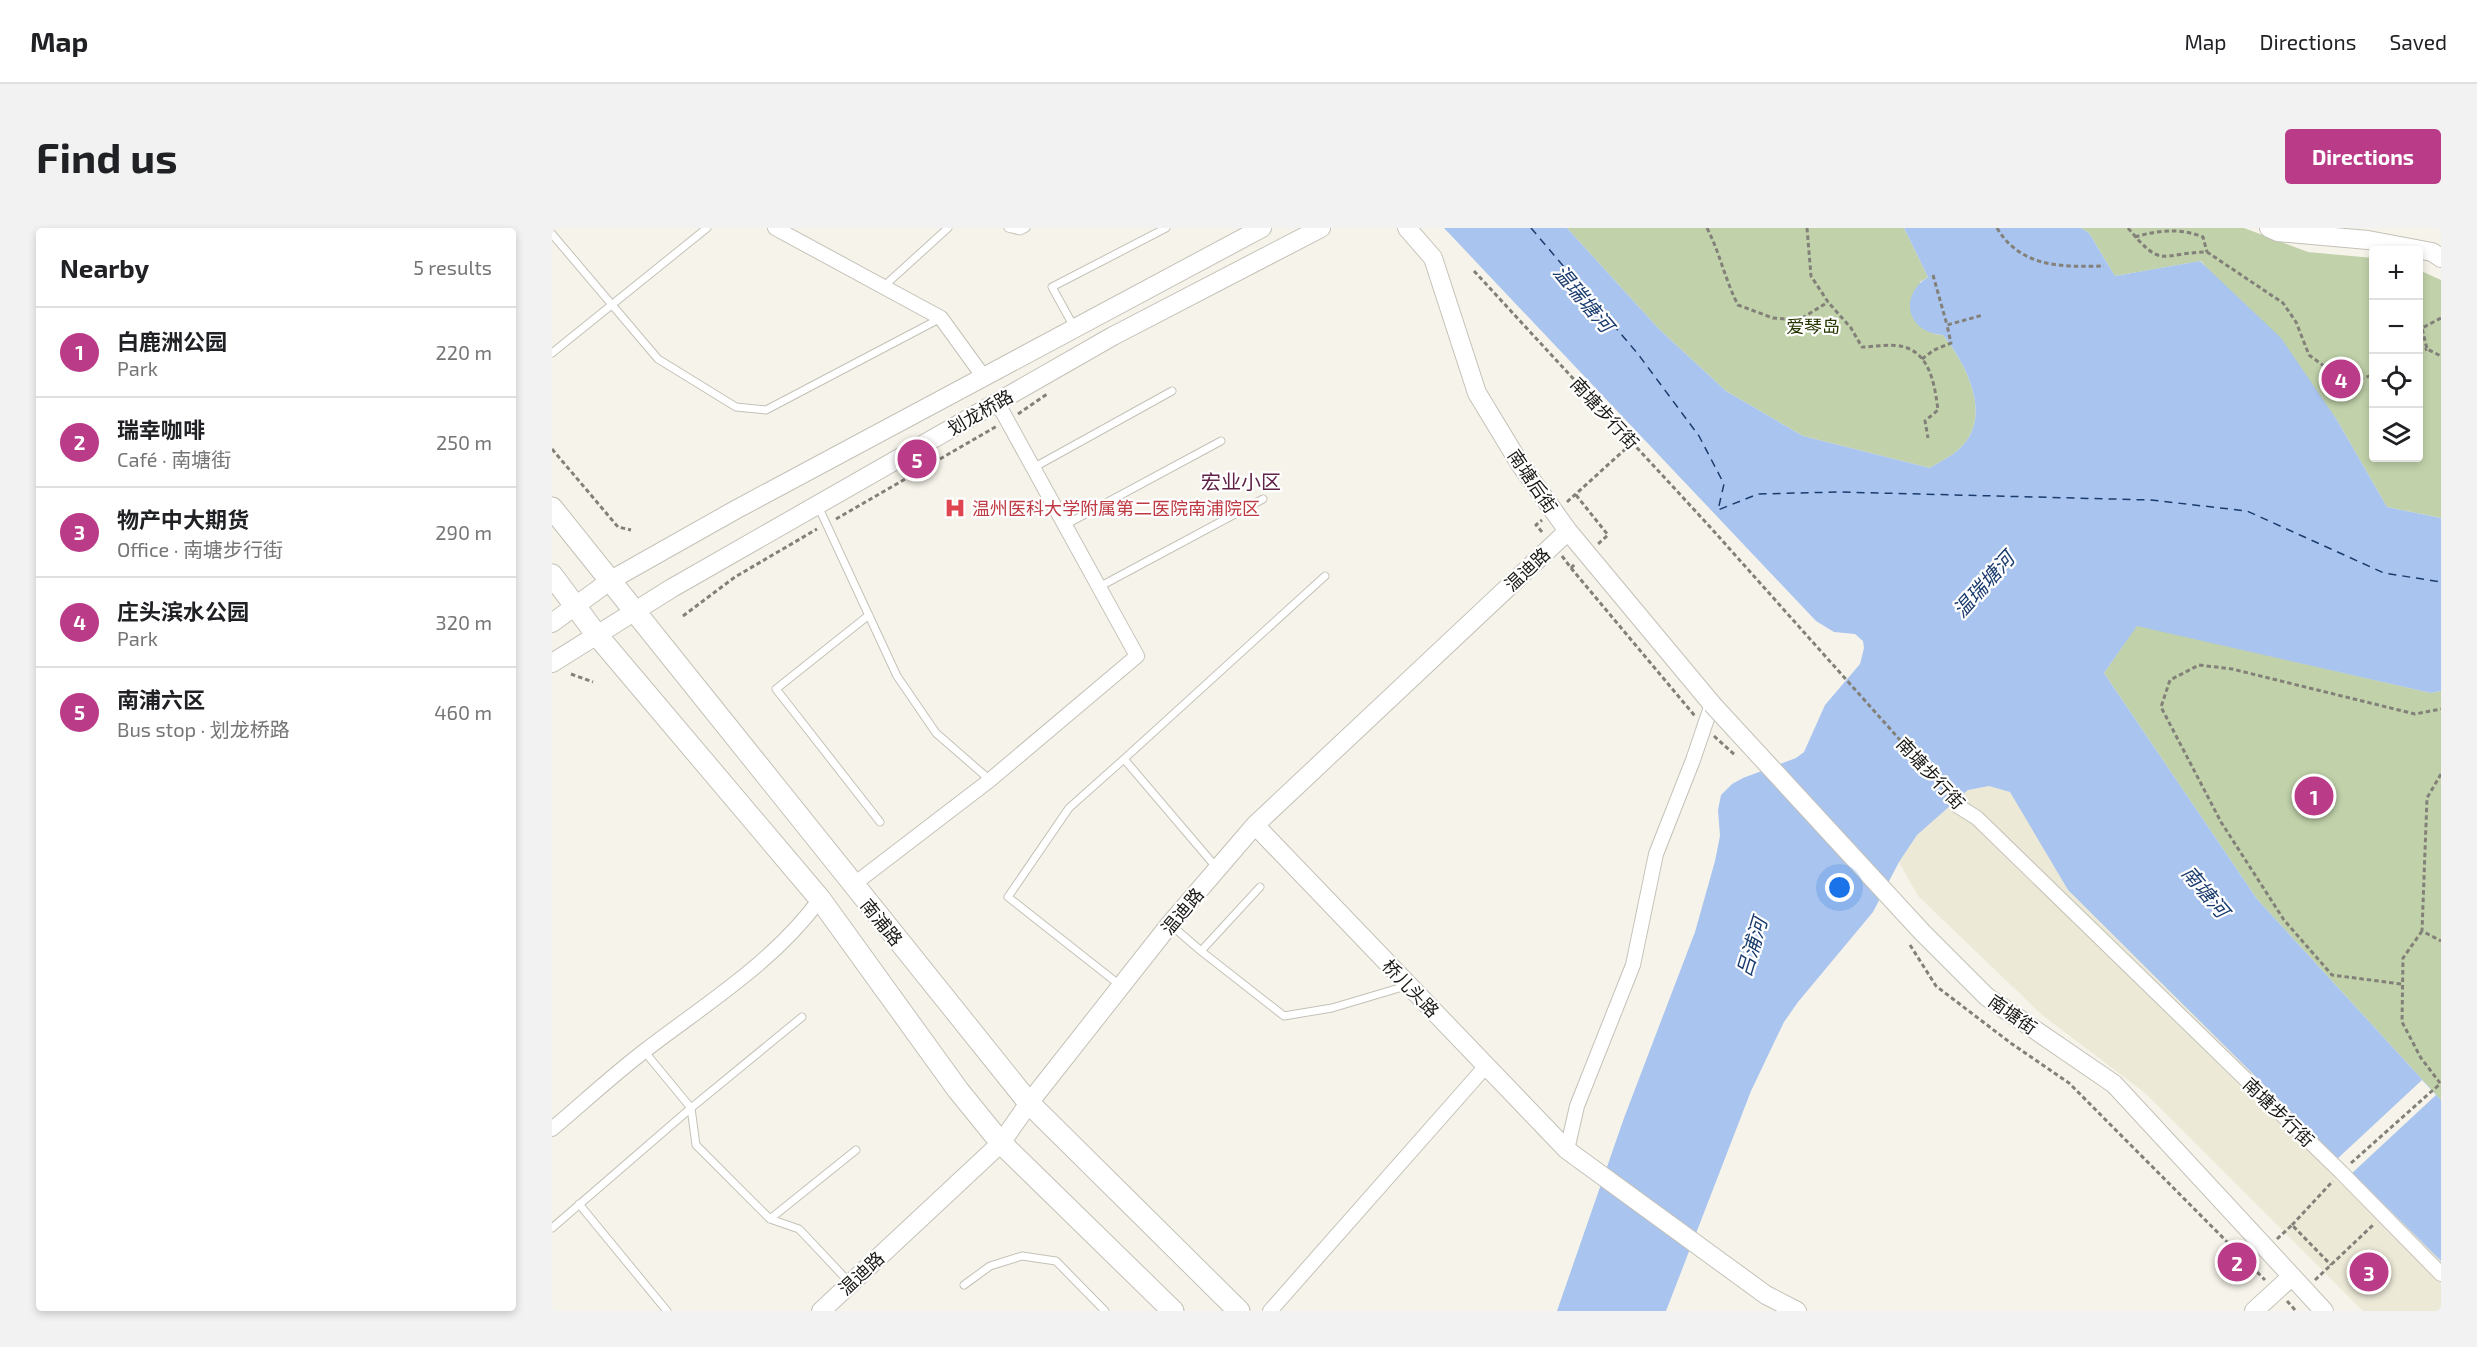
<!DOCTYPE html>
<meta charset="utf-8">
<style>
body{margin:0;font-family:"Exo 2","Noto Sans SC",sans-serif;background:#f2f2f2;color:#202124}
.controls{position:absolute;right:18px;top:18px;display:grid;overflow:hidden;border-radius:6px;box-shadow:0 3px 9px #0003}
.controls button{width:54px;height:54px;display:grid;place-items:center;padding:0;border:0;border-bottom:2px solid #e0e0e0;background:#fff;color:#202124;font:30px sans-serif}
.you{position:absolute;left:1288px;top:660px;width:21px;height:21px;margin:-15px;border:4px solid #fff;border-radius:50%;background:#1a73e8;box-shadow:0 0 0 9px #1a73e833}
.badge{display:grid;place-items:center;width:39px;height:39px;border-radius:50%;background:#ba3b88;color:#fff;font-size:20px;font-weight:700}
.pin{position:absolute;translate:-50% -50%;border:3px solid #fff;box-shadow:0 2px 6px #0006}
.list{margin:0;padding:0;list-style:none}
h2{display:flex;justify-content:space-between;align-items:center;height:78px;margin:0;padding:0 24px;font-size:26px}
h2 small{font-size:20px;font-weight:400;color:#757577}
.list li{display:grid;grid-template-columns:39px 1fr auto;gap:18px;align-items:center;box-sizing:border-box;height:90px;padding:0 24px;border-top:2px solid #e0e0e0}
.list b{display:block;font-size:22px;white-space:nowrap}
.list p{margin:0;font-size:20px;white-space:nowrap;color:#757577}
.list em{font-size:20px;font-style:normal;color:#757577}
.icon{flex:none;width:33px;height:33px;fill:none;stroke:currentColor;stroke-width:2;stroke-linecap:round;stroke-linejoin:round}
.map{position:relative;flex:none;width:1889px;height:1083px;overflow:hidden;border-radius:6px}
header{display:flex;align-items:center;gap:36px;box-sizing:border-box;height:84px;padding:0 30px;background:#fff;border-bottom:2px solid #e0e0e0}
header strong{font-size:28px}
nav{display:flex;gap:33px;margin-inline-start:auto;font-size:21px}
.intro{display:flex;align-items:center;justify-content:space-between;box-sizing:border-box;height:144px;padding:0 36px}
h1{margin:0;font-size:42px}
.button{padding:15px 27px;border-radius:6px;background:#ba3b88;color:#fff;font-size:21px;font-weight:700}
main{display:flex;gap:36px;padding:0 36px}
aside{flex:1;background:#fff;border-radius:6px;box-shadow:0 3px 9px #0003}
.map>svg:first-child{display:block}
.built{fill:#ece9d7}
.green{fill:#c1d2aa}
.water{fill:#a9c4ee}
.pier{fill:#f6f4ea}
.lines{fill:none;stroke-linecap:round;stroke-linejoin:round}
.ferry{stroke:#1b3c6f;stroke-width:1.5;stroke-dasharray:8 6;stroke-linecap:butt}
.lane-casing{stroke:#c4c1b8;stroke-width:9}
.street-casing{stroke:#c4c1b8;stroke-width:16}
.secondary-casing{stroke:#c4c1b8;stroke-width:20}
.primary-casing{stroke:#c4c1b8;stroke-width:23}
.path{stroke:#828079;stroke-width:3;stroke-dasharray:4.5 3;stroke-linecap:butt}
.lane{stroke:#fff;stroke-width:7}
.street{stroke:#fff;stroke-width:14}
.secondary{stroke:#fff;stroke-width:18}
.primary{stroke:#fff;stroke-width:21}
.secondary-bridge-casing{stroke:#c4c1b8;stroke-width:20;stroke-linecap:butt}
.secondary-bridge{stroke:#fff;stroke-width:18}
.labels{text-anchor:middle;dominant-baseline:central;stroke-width:4.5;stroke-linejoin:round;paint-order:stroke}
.park-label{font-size:18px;fill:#263601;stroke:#fff}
.street-label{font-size:18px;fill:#1a1915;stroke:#fff}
.health-label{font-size:18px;fill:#be3a42;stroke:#fff;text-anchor:start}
.water-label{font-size:20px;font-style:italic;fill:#1b3c6f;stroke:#fff}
.neighbourhood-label{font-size:20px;fill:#5f2145;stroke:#fff}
</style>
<header>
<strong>Map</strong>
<nav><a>Map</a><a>Directions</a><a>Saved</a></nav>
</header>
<div class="intro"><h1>Find us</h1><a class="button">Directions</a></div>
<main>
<aside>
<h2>Nearby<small>5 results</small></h2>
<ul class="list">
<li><span class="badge">1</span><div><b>白鹿洲公园</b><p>Park</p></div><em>220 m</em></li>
<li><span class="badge">2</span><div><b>瑞幸咖啡</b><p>Café · 南塘街</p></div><em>250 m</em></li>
<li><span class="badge">3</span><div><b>物产中大期货</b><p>Office · 南塘步行街</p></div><em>290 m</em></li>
<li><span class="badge">4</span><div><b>庄头滨水公园</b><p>Park</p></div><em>320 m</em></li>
<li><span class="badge">5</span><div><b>南浦六区</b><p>Bus stop · 划龙桥路</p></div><em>460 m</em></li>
</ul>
</aside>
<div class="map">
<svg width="1889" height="1083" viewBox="0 0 1889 1083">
<rect width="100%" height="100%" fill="#f6f4ea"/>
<path class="built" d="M1437 558 1458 563 1516 662 1889 1033V1083H1811L1593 865 1490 787 1366 668 1347 634 1365 607 1399 575 1416 562Z"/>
<path class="green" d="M1015 0H1352L1376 49 1368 54 1382 106 1391 107C1414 136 1443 190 1406 222 1398 229 1387 234 1378 240L1251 208 1174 163 1107 101Z
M1529 0H1692L1756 24 1821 30 1822 230H1866L1867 42 1889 52V290L1835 279 1785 192 1649 33 1563 48 1537 5Z
M1585 397 1879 465 1889 463V872L1705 671 1552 445Z"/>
<path class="water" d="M892 0H1015L1107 101 1174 163 1251 208 1378 240C1387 234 1398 229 1406 222 1443 190 1414 136 1391 107 1355 105 1346 68 1376 49L1352 0H1529L1537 5 1563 48 1648 33 1729 110 1785 192 1835 279 1889 290V463L1879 465 1585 398 1552 445 1705 671 1889 872V1033L1516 662 1458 564 1437 558 1416 562 1365 607 1347 634 1321 684 1246 774 1232 794 1199 863 1114 1083H1005L1072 890 1143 704 1163 633 1168 608 1166 582 1169 567 1180 556 1191 550 1244 530 1252 524 1273 477 1308 436 1312 420 1311 413 1303 406 1282 404 1264 393Z"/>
<path class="pier" d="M1870 852 1884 867 1798 947 1784 932Z"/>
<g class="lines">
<path class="ferry" d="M979 0 1086 126 1147 208 1172 256 1166 282 1206 266 1288 264 1599 272 1695 283 1832 345 1889 354"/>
<defs>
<path id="lane" d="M456 0 468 3 474 0
M0 6 106 131 184 179 214 182 389 90
M331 59 396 0
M522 99 500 59 614 0
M0 125 155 0
M481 240 620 163
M266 278 345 448 384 505 438 552
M513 297 669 213
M547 359 711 271
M317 387 224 461 328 594
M664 639 572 531 773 348
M708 659 649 723 732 788 780 780 854 758
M619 697 649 723
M569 758 456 669 517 580 572 531
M92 823 139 880 144 917 218 991
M27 976 115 1083
M0 1000 139 880 250 789
M297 1054 247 1001 218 991 304 922
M412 1057 438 1038 470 1028 504 1033 553 1083"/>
<path id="street" d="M223 0 389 90 431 148
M1406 578 1425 590 1789 944 1889 1046
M301 657 438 552 585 428 445 174
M0 901C32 874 62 846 95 821 155 775 223 733 268 671
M1015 922 1025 878 1081 737 1104 626 1141 532 1160 476
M718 1083 934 838"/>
<path id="secondary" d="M855 0 881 30 925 165 968 236 1016 303 1160 476
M1717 0 1726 4 1816 12 1880 24 1889 30
M0 395 59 352 185 281 710 0
M0 435 120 360 561 108 769 0
M703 597 1015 922 1214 1067 1245 1083
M1370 704 1435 769 1562 856 1772 1083
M269 1083 449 915 477 875 618 696 703 597 1016 303
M1702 1083 1739 1049"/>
<path id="primary" d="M0 280 477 875 687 1083
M0 347 44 406 268 671 406 862 449 915 621 1083"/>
</defs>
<use href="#lane" class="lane-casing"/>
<use href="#street" class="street-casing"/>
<use href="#secondary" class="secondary-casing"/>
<use href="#primary" class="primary-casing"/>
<path class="path" d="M1155 0C1168 25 1173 52 1186 77L1221 90 1247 92 1276 74
M1255 0 1259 48 1276 74 1299 100 1310 119C1322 119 1341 115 1352 119 1379 126 1383 160 1386 182L1373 193 1376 210
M1445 0C1469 40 1510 39 1552 38
M1576 0C1611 42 1607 25 1655 24L1731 75 1744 94 1757 127 1776 141 1788 160 1822 146
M1583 9C1606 2 1629 0 1651 9L1655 24
M922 43 1159 300 1398 568
M1381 47 1395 97 1431 87
M1889 90 1870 100 1875 121 1889 128
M1866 125 1875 121
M1370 131 1382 122 1399 115 1395 97
M466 186 495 166
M0 221 66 299 79 302
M1024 267 1056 307 1046 316
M1015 274 1080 215
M284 291 445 198
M990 304 984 297 990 292
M1010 328 1019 340 1023 336
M1019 340 1143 488
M131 388 183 349 265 301
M19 446 41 454
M1162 508 1184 528
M1889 546 1875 570 1870 703 1889 713
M1870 703 1851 730 1850 794 1869 830 1888 855
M1358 717 1384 758 1460 816 1517 855 1713 1052
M1849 756 1780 747 1732 692 1669 594 1609 479 1618 452 1647 437 1680 441 1863 486 1889 481
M1799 935 1889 855
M1740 997 1781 953
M1725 1011 1740 997 1779 1037
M1763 1052 1821 997
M1735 1073 1744 1083"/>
<use href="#lane" class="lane"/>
<use href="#street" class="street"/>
<use href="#secondary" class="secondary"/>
<use href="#primary" class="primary"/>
<defs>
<path id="secondary-bridge" d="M1160 476 1370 704"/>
</defs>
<use href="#secondary-bridge" class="secondary-bridge-casing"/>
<use href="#secondary-bridge" class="secondary-bridge"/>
</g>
<defs>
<symbol id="hospital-bare" viewBox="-9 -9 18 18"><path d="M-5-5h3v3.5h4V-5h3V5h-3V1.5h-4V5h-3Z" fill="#e0444e" stroke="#fff" stroke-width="2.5" paint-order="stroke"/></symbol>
</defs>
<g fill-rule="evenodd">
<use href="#hospital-bare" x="388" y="265" width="30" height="30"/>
</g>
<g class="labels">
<g class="park-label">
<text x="1261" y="98">爱琴岛</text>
</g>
<g class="street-label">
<text transform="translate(428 184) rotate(-30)">划龙桥路</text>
<text transform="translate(1053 185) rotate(47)">南塘步行街</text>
<text transform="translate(981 253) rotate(56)">南塘后街</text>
<text transform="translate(975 341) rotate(-43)">温迪路</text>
<text transform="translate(1379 545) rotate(47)">南塘步行街</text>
<text transform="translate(630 683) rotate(-50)">温迪路</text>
<text transform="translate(330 694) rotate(51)">南浦路</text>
<text transform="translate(859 760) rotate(46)">桥儿头路</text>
<text transform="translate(1461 786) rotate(35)">南塘街</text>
<text transform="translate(1727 884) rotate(44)">南塘步行街</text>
<text transform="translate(309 1045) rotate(-43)">温迪路</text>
</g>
<g class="health-label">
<text x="420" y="280">温州医科大学附属第二医院南浦院区</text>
</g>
<g class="water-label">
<text transform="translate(1032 70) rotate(50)">温瑞塘河</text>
<text transform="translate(1431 356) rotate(-48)">温瑞塘河</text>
<text transform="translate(1654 663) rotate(50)">南塘河</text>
<text transform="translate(1199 719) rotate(-73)">吕浦河</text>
</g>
<g class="neighbourhood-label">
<text x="689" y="253">宏业小区</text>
</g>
</g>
</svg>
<div class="controls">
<button>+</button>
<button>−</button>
<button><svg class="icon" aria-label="locate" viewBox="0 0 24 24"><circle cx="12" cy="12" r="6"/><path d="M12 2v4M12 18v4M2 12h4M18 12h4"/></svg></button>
<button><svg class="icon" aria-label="layers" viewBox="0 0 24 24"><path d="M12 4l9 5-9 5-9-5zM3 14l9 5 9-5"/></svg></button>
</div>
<div class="you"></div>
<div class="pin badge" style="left:1762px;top:568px">1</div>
<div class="pin badge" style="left:1685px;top:1034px">2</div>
<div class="pin badge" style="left:1817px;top:1044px">3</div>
<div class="pin badge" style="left:1789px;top:151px">4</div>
<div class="pin badge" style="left:365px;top:231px">5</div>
</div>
</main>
